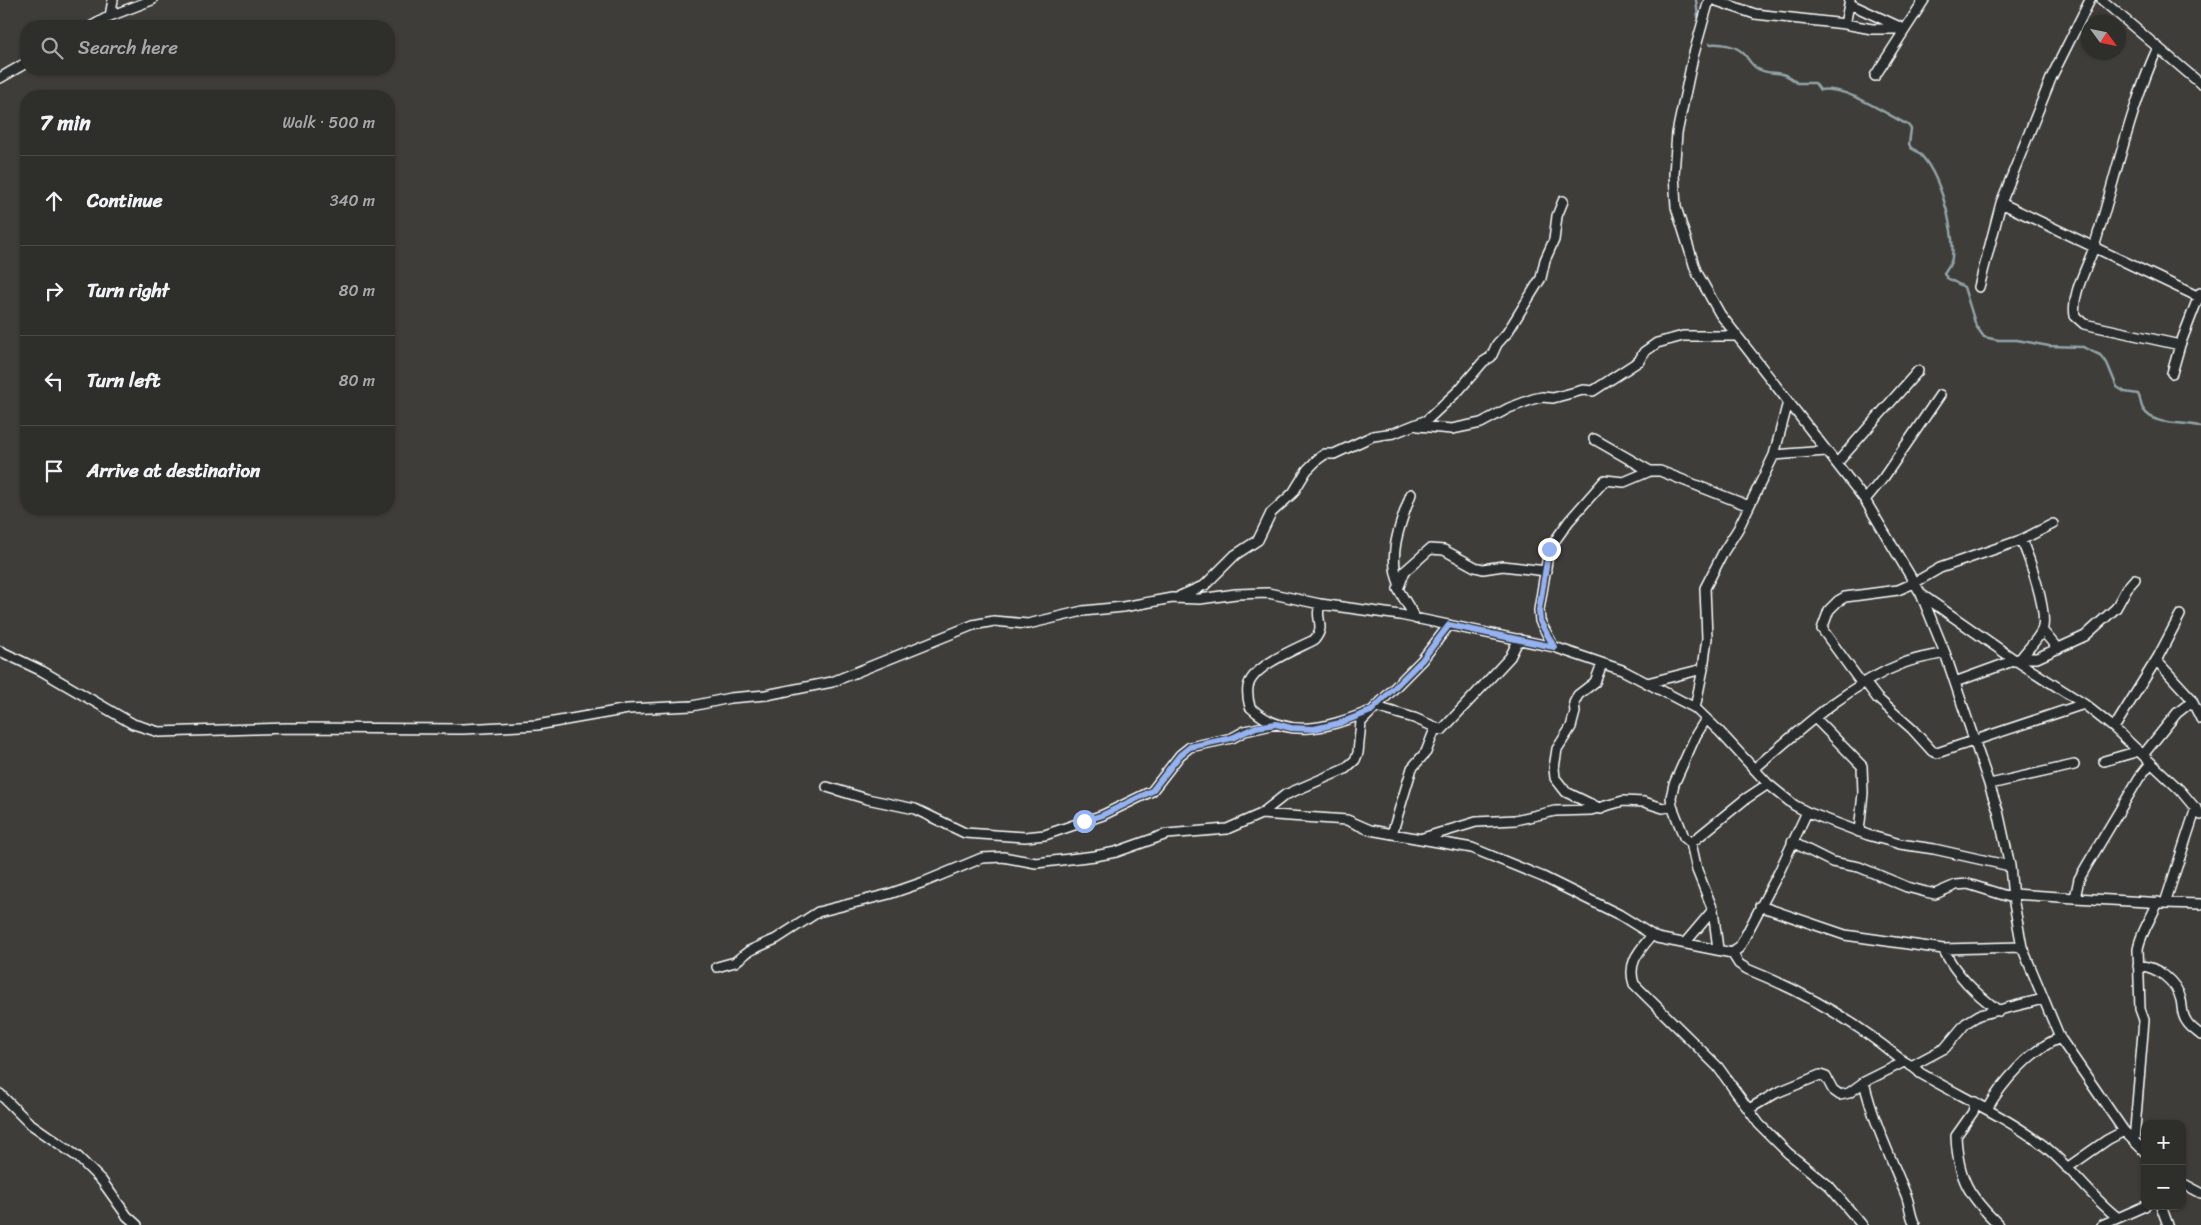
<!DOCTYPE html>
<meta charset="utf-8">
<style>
body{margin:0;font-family:Sriracha,sans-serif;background:#363633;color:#f1f3f6}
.controls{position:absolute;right:15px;bottom:15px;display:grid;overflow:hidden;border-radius:10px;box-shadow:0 1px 4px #0004}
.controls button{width:45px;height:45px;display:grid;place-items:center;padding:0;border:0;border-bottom:1px solid #494a47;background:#2e2e2b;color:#f1f3f6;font:25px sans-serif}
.compass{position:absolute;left:2081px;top:15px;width:45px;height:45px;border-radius:50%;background:#2e2e2b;box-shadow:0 1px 4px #0004;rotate:123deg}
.stop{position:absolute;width:15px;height:15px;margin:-11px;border:4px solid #95b2f1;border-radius:50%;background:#fff}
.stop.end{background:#95b2f1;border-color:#fff;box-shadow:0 1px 5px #0008}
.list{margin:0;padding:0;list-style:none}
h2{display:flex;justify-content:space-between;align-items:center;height:65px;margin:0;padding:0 20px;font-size:21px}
h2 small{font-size:16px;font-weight:400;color:#a7a8a9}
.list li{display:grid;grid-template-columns:32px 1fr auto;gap:15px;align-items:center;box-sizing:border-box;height:90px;padding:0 20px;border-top:1px solid #494a47}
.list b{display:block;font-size:19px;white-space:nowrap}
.list em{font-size:16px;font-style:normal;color:#a7a8a9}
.icon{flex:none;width:28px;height:28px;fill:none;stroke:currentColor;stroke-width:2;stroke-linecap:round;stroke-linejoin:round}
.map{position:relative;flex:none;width:2201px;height:1225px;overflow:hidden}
.search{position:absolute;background:#2e2e2b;box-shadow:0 1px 4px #0004;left:20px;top:20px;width:375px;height:55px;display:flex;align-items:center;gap:12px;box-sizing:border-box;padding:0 18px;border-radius:20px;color:#a7a8a9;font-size:19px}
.panel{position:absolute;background:#2e2e2b;box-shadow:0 1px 4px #0004;left:20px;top:90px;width:375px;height:425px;border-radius:20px}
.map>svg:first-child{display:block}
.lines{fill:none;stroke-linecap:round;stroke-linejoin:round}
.stream{stroke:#92a4a8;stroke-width:2.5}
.minor-casing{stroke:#fff;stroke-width:12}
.minor{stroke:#2a2d2e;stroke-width:9}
.route{stroke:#95b2f1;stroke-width:6}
</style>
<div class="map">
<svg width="2201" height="1225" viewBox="0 0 2201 1225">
<rect width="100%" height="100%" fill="#3e3d39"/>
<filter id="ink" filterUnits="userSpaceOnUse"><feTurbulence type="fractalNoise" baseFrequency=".02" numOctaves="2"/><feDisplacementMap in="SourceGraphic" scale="10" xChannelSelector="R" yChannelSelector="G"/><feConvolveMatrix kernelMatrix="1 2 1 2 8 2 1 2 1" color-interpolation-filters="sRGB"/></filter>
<g filter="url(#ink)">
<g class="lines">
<path class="stream" d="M1696 0 1698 17
M1709 44C1721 43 1737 45 1745 55 1749 60 1752 66 1758 69 1774 77 1779 67 1797 83H1815L1820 90C1847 86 1884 113 1908 125L1911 129 1909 144 1911 148C1937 158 1956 231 1952 257 1952 263 1947 269 1944 274L1947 278 1964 287 1976 326 1984 337 1998 340H2017L2049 346 2083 347 2100 355 2107 363 2117 387 2125 392 2138 394C2141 399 2140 404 2143 409 2155 428 2183 420 2201 427"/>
<defs>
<path id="minor" d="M1709 0 1693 57 1677 133 1674 174 1676 207 1696 271 1720 314 1865 500 1921 594 1945 653 1998 811 2010 866 2013 898 2022 947 2060 1038 2124 1131 2145 1152
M1714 0 1755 14 1845 24 1850 0
M2102 0 2201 84
M1850 4 1902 28
M110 16 113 0
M1845 24 1872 29H1905
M92 26 110 16 152 0
M2158 47C2129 111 2115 181 2094 247 2087 269 2071 294 2075 316L2084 324 2180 345
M1875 76 1924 0
M0 78 26 63
M2001 203 2201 298
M1979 287 2001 203 2052 76 2090 0
M2172 373 2180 345 2200 293
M1418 426 1452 429 1481 423 1509 408 1533 399 1542 397 1553 398 1583 390 1593 391 1639 361 1644 352 1657 343 1683 336H1736
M1594 439 1650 471
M1774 455 1826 451
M1837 463 1918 371
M1865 500 1884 477 1940 395
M2021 540C2029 556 2049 614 2042 630 2038 640 2027 649 2021 658
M1399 583C1387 554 1401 522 1411 494
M1922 595 2015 660 2084 704 2114 728 2180 790 2201 815
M1180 596 1205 585 1235 555 1258 540 1271 513 1293 493 1307 470 1318 459 1325 454H1334L1373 436 1394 433 1427 420 1459 390 1483 362 1491 357 1497 344 1507 333 1541 278 1545 260 1554 240 1557 216 1563 201
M1320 604C1314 620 1327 625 1314 640 1296 649 1252 666 1248 687 1247 694 1248 700 1250 707 1286 741 1326 728 1368 712
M1416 619 1398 589 1405 571 1430 549 1444 550 1475 567 1483 569 1503 566 1546 571
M2042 630 2058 649
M1554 647 1540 621 1539 610 1549 549 1569 521 1605 480 1624 482 1650 471H1660L1749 506
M0 651 42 671 133 724 159 732 287 728 463 729 537 725 628 709 692 706 730 698 766 695 832 682 973 625 994 621 1028 624 1083 611 1123 607 1172 598 1200 599 1236 594 1268 593 1320 604 1400 615 1554 647 1622 670 1695 708 1720 732 1768 784 1794 805 1807 812 1868 835 1900 844 1934 849 2010 866
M2156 660 2190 697 2201 719
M1865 682 1877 698 1912 729 1932 751 1937 753 2084 704
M1955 682 2021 658H2037L2085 636 2116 608 2127 588 2135 579
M1647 683 1703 669
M1862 684 1822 629 1829 610 1838 601 1845 597 1898 590 1914 583 1940 568 2021 540 2053 524
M1376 707 1414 718 1442 730 1510 657 1519 639
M1695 708 1703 669 1707 638 1705 588 1724 551 1738 529 1774 455 1788 402
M1815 718 1862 766 1863 793 1859 832
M1706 719 1696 735 1674 784 1671 797 1672 806 1681 829 1684 837 1691 843 1697 870 1713 910 1718 949
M2114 728 2158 657 2180 615
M2143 755 2177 713 2191 702
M2104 761 2139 751
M1754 769C1800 730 1847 685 1904 663 1917 658 1932 656 1945 653
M1990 784 2074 765
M827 787 867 799 915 809 965 833 1025 837 1045 835 1103 815 1152 791 1180 755 1190 747 1232 738 1245 731 1276 724
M1601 809 1566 792 1555 778 1554 768 1557 749 1571 727 1575 712 1574 703 1578 695 1595 682 1602 664
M1261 814 1347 820 1370 830 1472 848 1543 877 1620 915 1657 938 1732 953 1739 964 1747 969C1802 991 1853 1020 1899 1058 1906 1064 1913 1065 1920 1073 1961 1097 2005 1116 2043 1145 2070 1166 2090 1196 2117 1217
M1392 834 1412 768 1426 752 1435 729
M1423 838 1476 822 1515 820 1555 811 1591 810 1623 801 1644 802 1663 808 1672 806
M1792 842 1832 862 1859 867 1907 887 1926 892 1935 894 1956 885 1968 884 2013 898
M1691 843 1744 800 1768 784
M2013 894 2075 898 2079 879 2087 865 2139 778 2151 763
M2075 898 2165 903 2196 808
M2165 903 2201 904
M1760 906 1845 935 1943 949 2022 947
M1652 935C1639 951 1627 963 1634 984L1718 1067 1759 1124 1788 1153 1829 1186 1862 1225
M1685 943 1713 910
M1943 949C1957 976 1975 993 1999 1011
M1732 953 1739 948 1779 872 1807 812
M2138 966C2156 965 2177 982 2181 1000 2183 1008 2181 1014 2187 1022 2190 1027 2196 1031 2201 1035
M717 967 735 962 749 951 776 939 818 912 889 894 924 882 982 858 1003 857 1036 863 1095 856 1116 852 1167 834 1227 829 1261 814 1285 795 1345 769 1355 760 1358 753 1361 722 1422 660 1449 625
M1913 1065 1945 1048 1966 1023 1979 1015 2043 999
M1864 1082C1873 1121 1891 1158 1906 1195 1910 1205 1910 1216 1915 1225
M0 1094 28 1122 78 1157 102 1181 127 1216 137 1225
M1975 1102 1973 1112 1956 1136C1958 1179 1969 1196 1999 1225
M1749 1109 1776 1093 1820 1075 1826 1077 1833 1090 1840 1095 1849 1093 1864 1082 1904 1062
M1987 1109C2001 1084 2032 1048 2060 1038
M2134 1141 2144 1020 2140 1009 2138 949C2140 934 2152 917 2158 902
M2067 1168 2107 1140 2124 1131
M2182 1183 2201 1193
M2161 1206 2168 1225
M2102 1225 2145 1206"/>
</defs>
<use href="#minor" class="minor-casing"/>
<use href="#minor" class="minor"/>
</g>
</g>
<g class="lines" filter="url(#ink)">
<path class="route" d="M1084 821 1103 815 1152 791 1180 755 1190 747 1232 738 1256 727 1276 724 1291 728 1314 729 1340 723 1371 711 1422 660 1449 625 1554 647 1540 621 1539 610 1549 549"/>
</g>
</svg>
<div class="controls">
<button>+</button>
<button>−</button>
</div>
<svg class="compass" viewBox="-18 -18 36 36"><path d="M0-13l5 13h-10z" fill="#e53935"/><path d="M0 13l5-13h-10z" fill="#a7a8a9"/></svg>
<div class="stop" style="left:1084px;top:821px"></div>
<div class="stop end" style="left:1549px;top:549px"></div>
<div class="search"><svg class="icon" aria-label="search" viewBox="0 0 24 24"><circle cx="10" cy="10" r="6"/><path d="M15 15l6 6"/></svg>Search here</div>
<section class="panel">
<h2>7 min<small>Walk · 500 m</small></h2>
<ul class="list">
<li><svg class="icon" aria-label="ahead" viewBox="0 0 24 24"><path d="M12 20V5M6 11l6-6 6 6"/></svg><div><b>Continue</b></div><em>340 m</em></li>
<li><svg class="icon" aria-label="right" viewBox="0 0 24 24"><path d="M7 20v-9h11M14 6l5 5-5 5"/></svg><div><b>Turn right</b></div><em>80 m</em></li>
<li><svg class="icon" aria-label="left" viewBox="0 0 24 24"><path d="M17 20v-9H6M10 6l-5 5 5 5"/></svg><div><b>Turn left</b></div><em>80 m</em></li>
<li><svg class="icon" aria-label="arrive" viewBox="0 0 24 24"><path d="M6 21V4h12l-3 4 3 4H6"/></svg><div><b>Arrive at destination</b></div></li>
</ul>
</section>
</div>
